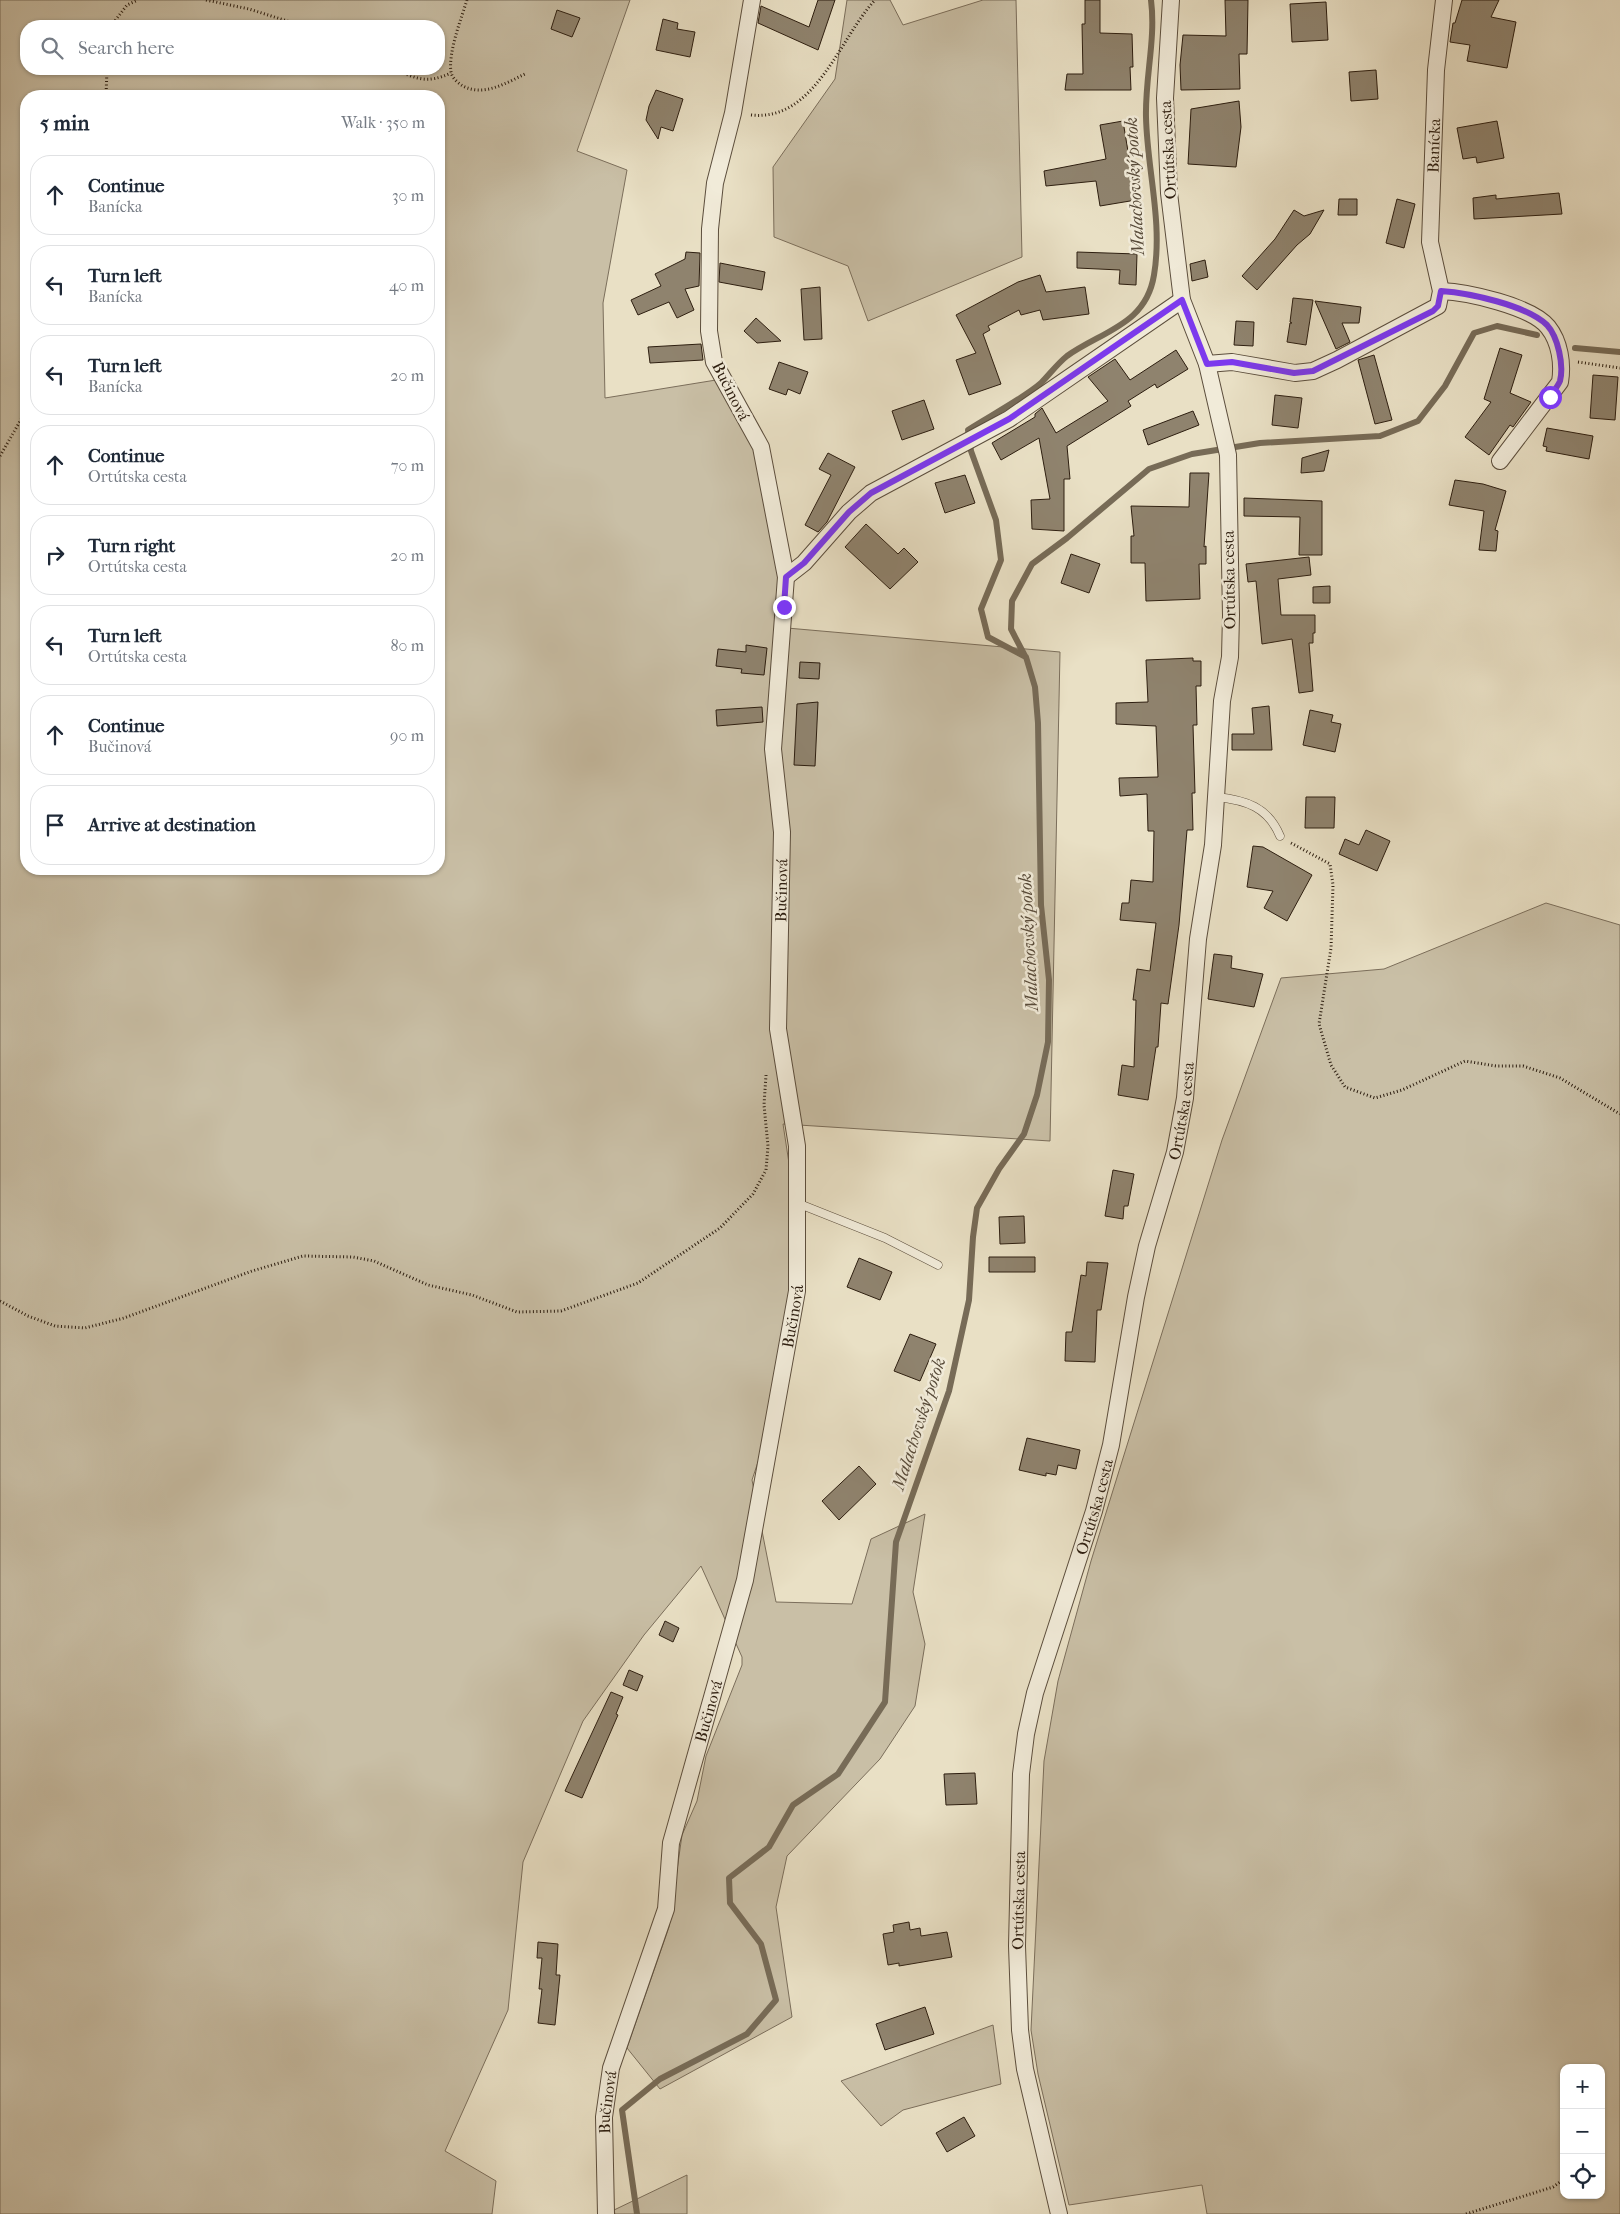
<!DOCTYPE html>
<meta charset="utf-8">
<style>
body{margin:0;font-family:"IM FELL French Canon",serif;background:#f2f2f3;color:#1f2937}
.controls{position:absolute;right:15px;bottom:15px;display:grid;overflow:hidden;border-radius:10px;box-shadow:0 1px 4px #0004}
.controls button{width:45px;height:45px;display:grid;place-items:center;padding:0;border:0;border-bottom:1px solid #e0e1e3;background:#fff;color:#1f2937;font:25px sans-serif}
.stop{position:absolute;width:15px;height:15px;margin:-11px;border:4px solid #7c3aed;border-radius:50%;background:#fff}
.stop.end{background:#7c3aed;border-color:#fff;box-shadow:0 1px 5px #0008}
.list{margin:0;padding:0;list-style:none}
h2{display:flex;justify-content:space-between;align-items:center;height:65px;margin:0;padding:0 20px;font-size:21px}
h2 small{font-size:16px;font-weight:400;color:#747a83}
.list li{display:grid;grid-template-columns:32px 1fr auto;gap:15px;align-items:center;box-sizing:border-box;height:80px;margin:0 10px 10px;padding:0 10px;border:1px solid #e0e1e3;border-radius:20px}
.list b{display:block;font-size:19px;white-space:nowrap}
.list p{margin:0;font-size:16px;white-space:nowrap;color:#747a83}
.list em{font-size:16px;font-style:normal;color:#747a83}
.icon{flex:none;width:28px;height:28px;fill:none;stroke:currentColor;stroke-width:2;stroke-linecap:round;stroke-linejoin:round}
.map{position:relative;flex:none;width:1620px;height:2214px;overflow:hidden}
.search{position:absolute;background:#fff;box-shadow:0 1px 4px #0004;left:20px;top:20px;width:425px;height:55px;display:flex;align-items:center;gap:12px;box-sizing:border-box;padding:0 18px;border-radius:20px;color:#747a83;font-size:19px}
.panel{position:absolute;background:#fff;box-shadow:0 1px 4px #0004;left:20px;top:90px;width:425px;height:785px;border-radius:20px}
.map>svg:first-child{display:block}
.green{fill:#c9bfa6;stroke:#7b6e5b;fill-rule:evenodd}
.lines{fill:none;stroke-linecap:round;stroke-linejoin:round}
.stream{stroke:#776b57;stroke-width:6}
.building{fill:#8f836e;stroke:#2d1e10}
.lane-casing{stroke:#5c4e3d;stroke-width:9}
.street-casing{stroke:#5c4e3d;stroke-width:18}
.path{stroke:#2d1e10;stroke-width:3;stroke-dasharray:1 2.5;stroke-linecap:butt}
.lane{stroke:#f1ebd9;stroke-width:8}
.street{stroke:#f1ebd9;stroke-width:16}
.route{stroke:#7c3aed;stroke-width:6}
.labels{text-anchor:middle;dominant-baseline:central;stroke-width:5;stroke-linejoin:round;paint-order:stroke}
.street-label{font-size:16px;fill:#2d1e10;stroke:#f1ebd9}
.water-label{font-size:18px;font-style:italic;fill:#584b3a;stroke:#f1ebd9}
</style>
<div class="map">
<svg width="1620" height="2214" viewBox="0 0 1620 2214">
<rect width="100%" height="100%" fill="#e9e0c5"/>
<filter id="stains"><feTurbulence type="fractalNoise" baseFrequency=".004" numOctaves="4"/><feColorMatrix values="0 0 0 0 .2 0 0 0 0 .09 0 0 0 0 .02 0 0 0 .5 -.17"/></filter>
<radialGradient id="worn" r=".72"><stop offset=".6" stop-color="#630" stop-opacity="0"/><stop offset="1" stop-color="#630" stop-opacity=".3"/></radialGradient>
<path class="green" d="M0 0H630L577 151 627 170 603 303 605 398 716 380 768 456 787 628 1060 652 1050 1141 783 1124 799 1229 783 1387 752 1480 776 1602 852 1604 871 1539 925 1514 913 1592 925 1644 915 1706 880 1759 787 1856 776 1907 792 2017 660 2089 627 2048 669 1927 682 1835 697 1801 706 1756 742 1665V1657L701 1566 644 1635 583 1721 523 1862 508 2010 445 2151 496 2181 492 2214H0ZM26 26H439V69H26ZM26 96H439V869H26Z
M847 0H890L903 25 983 0H1016L1022 257 868 321 848 266 774 237 773 167 835 79Z
M1546 903 1620 925V2214H1207L1202 2185 1069 2205 1038 2074 1031 2030 1044 1761 1058 1681 1091 1561 1222 1140 1281 978 1384 969ZM1564 2068H1601V2195H1564Z
M993 2025 1001 2084 903 2110 881 2126 841 2081Z
M687 2175V2214H615L614 2210Z"/>
<g class="lines">
<path class="stream" d="M1575 348 1620 352
M1025 656 1011 629 1012 601 1032 564 1067 538 1149 469 1192 454 1260 443 1380 436 1418 421 1445 386 1474 333 1497 326 1537 335
M637 2214 622 2110 660 2079 747 2034 776 2000 761 1944 730 1903 729 1878 769 1847 793 1805 838 1774 885 1702 896 1542 949 1391 969 1300 973 1237 977 1208 999 1169 1024 1134 1037 1095 1048 1042 1049 980 1041 905 1038 723 1035 687 1026 657 988 637 981 609 1001 560 996 520 971 451 968 430C988 417 1024 398 1041 383 1050 374 1057 364 1067 356 1102 331 1146 325 1154 275 1163 222 1147 169 1146 117 1145 77 1156 39 1151 0"/>
</g>
<path class="building" d="M818 0H835L818 50 758 23 761 6 809 27Z
M1085 0H1100V33L1132 34 1133 67H1130L1131 90H1065L1067 74H1083L1082 24H1085Z
M1225 0H1248L1247 54H1239L1240 89 1181 90 1180 65 1183 35 1226 36Z
M1462 0H1499L1491 17 1516 22 1507 68 1467 61 1470 45 1450 42 1453 23H1455Z
M1326 2 1328 40 1292 42 1290 4Z
M557 10 580 18 572 37 551 29Z
M663 19 678 23 677 29 695 32 690 57 656 50Z
M1376 70 1378 99 1351 101 1349 72Z
M656 90 683 99 673 131 661 127 658 139 646 120 649 106Z
M1239 101 1241 127 1236 167 1188 164 1191 109Z
M1123 121 1136 200 1100 206 1096 181 1046 186 1044 171 1106 159 1100 125Z
M1497 121 1504 158 1477 163 1476 157 1463 159 1457 128Z
M1559 193 1562 214 1474 219 1473 198 1496 195V199Z
M1339 199H1357V215H1338Z
M1397 199 1415 204 1404 248 1386 243Z
M1294 210 1304 216 1324 210 1310 234 1297 245 1257 290 1242 276 1275 239Z
M686 252 700 253 699 286 685 289 694 310 677 318 669 302 638 315 631 300 661 286 655 274 685 259Z
M1077 252 1137 254 1136 285 1119 284 1120 270 1077 268Z
M1205 260 1208 277 1192 281 1190 264Z
M720 263 765 272 762 290 719 282Z
M1040 275 1046 292 1085 287 1089 314 1043 320 1040 310 1021 315 1019 310 988 326 990 330 983 334 1001 384 969 395 956 360 976 353 956 315 1018 282Z
M820 287 822 339 804 340 801 289Z
M1293 298 1313 300 1306 345 1287 342 1290 323H1292L1290 322Z
M1315 301 1361 307 1359 323H1342L1350 342 1336 349Z
M756 318 781 341 757 343 744 331Z
M1236 321 1254 322 1253 346 1234 345Z
M701 344 703 360 650 363 648 347Z
M1500 348 1522 355 1510 393 1531 402 1513 427 1510 425 1489 455 1465 437 1491 402 1484 399Z
M1176 350 1188 369 1157 388 1155 384 1128 401 1131 406 1067 446 1070 479H1064V531L1032 529 1031 500 1050 499 1039 438 1001 460 992 443 1035 417V414L1042 408 1056 433 1108 401 1088 377 1115 359 1130 380Z
M1374 355 1392 420 1375 424 1358 360Z
M779 362 808 372 800 394 788 389 786 395 769 389Z
M1593 375 1618 377 1615 420 1590 418Z
M1275 395 1302 398 1298 428 1272 425Z
M924 400 934 429 902 440 892 411Z
M1193 411 1199 425 1148 445 1143 430Z
M1547 428 1593 436 1589 459 1546 451 1547 447 1543 446Z
M1329 450 1324 471 1301 473 1302 458Z
M828 453 855 467 827 522 818 532 805 525 831 475 819 469Z
M1190 473H1209L1204 547 1206 546V564H1199L1200 599 1146 601 1145 563H1131V536H1134L1131 506 1189 507Z
M965 475 975 503 945 513 935 483Z
M1455 480 1483 484 1506 491 1495 530 1498 531 1496 551 1479 550 1484 511 1449 505Z
M1244 498 1322 501V555H1299L1300 517 1244 516Z
M866 524 898 554 904 548 918 562 890 589 845 547Z
M1071 554 1100 564 1089 593 1061 583Z
M1309 557 1311 575 1278 579 1281 615H1315V633H1313V643H1309L1313 691 1299 693 1292 639 1262 644 1256 581 1248 582 1246 564Z
M1330 586V603H1313V587Z
M746 645 767 648 764 675 741 673 742 669 716 666 718 649 746 652Z
M1193 658V661H1201V686H1196L1197 725H1193L1195 793H1192L1193 830H1187L1179 925 1168 1004 1161 1003 1158 1047H1156L1148 1100 1118 1095 1122 1065 1134 1067 1136 1000H1133L1137 969 1150 971 1156 923 1120 920 1122 903H1129L1131 880 1153 882 1154 831H1148L1147 794 1120 796 1119 778 1158 777 1156 726 1116 724V703L1148 702 1146 660Z
M800 662 820 663 819 679 799 678Z
M818 702 815 766 794 765 797 704Z
M1269 706 1272 750H1232V734H1254L1252 708Z
M762 707 763 722 717 726 716 710Z
M1310 710 1333 715 1331 722 1341 724 1335 752 1303 745Z
M1306 797H1335L1334 828H1305Z
M1366 830 1390 841 1377 871 1339 854 1345 839 1359 845Z
M1253 846 1263 847 1312 875 1287 921 1264 908 1273 891 1247 887Z
M1214 954 1232 956 1231 968 1263 974 1254 1007 1208 999Z
M1113 1170 1134 1174 1128 1206H1124L1123 1219 1105 1216Z
M1024 1216 1025 1243 1000 1244 999 1217Z
M989 1257H1035V1272H989Z
M859 1258 892 1272 880 1300 847 1287Z
M1087 1262 1108 1263 1101 1310H1097L1095 1362 1065 1361 1066 1332H1072L1081 1275 1086 1276Z
M910 1334 936 1344 920 1381 894 1371Z
M1027 1438 1080 1450 1076 1469 1058 1465 1056 1475 1046 1473V1476L1019 1470Z
M859 1466 876 1484 839 1520 822 1501Z
M665 1621 679 1628 673 1642 659 1635Z
M629 1670 643 1676 637 1691 623 1685Z
M611 1692 623 1697 616 1714 618 1715 582 1798 565 1791Z
M975 1773 977 1804 946 1805 944 1774Z
M909 1922 910 1930 920 1928 921 1936 947 1932 952 1957 899 1966V1963L888 1965 883 1934 894 1932 893 1925Z
M538 1942 558 1944 556 1975H560L555 2025 538 2023 542 1989H539L542 1958H537Z
M925 2007 934 2034 885 2050 876 2024Z
M964 2117 975 2136 947 2152 936 2133Z"/>
<g class="lines">
<defs>
<path id="lane" d="M1216 797C1246 800 1268 807 1280 836
M797 1203 885 1238 938 1265"/>
<g id="street">
<path d="M1441 291C1467 292 1531 306 1548 327 1560 342 1563 364 1560 382L1500 461"/>
<path id="s1" d="M1207 364 1232 362 1295 373 1313 371 1337 360 1438 306 1441 291 1430 242 1436 70 1444 0"/>
<path d="M786 577 804 563 849 512 871 493 1009 419 1182 300"/>
<path id="s2" d="M606 2214 604 2117 611 2068 666 1909 671 1843 745 1580 797 1291V1146L778 1029 782 832 773 749 786 577 761 447 714 362 709 331 710 229 715 183 733 113 752 0"/>
<path id="s3" d="M1059 2214 1025 2069 1020 2030 1017 1946 1021 1774 1026 1734 1035 1693 1094 1511 1111 1445 1136 1297 1147 1246 1175 1152 1185 1098 1198 939 1213 845 1222 701 1230 657 1231 615 1228 455 1207 364 1182 300 1169 193 1165 98 1171 0"/>
</g>
</defs>
<use href="#lane" class="lane-casing"/>
<use href="#street" class="street-casing"/>
<path class="path" d="M206 0 249 9 303 26
M467 0C461 19 448 53 451 72 452 78 458 83 463 86 484 97 506 83 525 74
M111 26 127 5 138 0
M394 69C417 79 427 84 451 73
M106 96 107 69
M751 115C815 122 839 39 875 0
M1578 362 1620 368
M0 456 26 411
M1291 843 1330 864 1333 885 1331 948 1319 1024 1331 1065 1345 1087 1375 1098 1402 1090 1465 1061 1496 1066H1523L1560 1078 1620 1114
M0 1301 28 1316 55 1326 85 1328 124 1318 252 1271 303 1256 353 1257 374 1261 428 1285 472 1295 517 1312 561 1311 638 1283 720 1228 753 1194 766 1170 768 1146 764 1105 766 1075
M1466 2214 1553 2187 1564 2179"/>
<use href="#lane" class="lane"/>
<use href="#street" class="street"/>
</g>
<g class="lines">
<path class="route" d="M784 607 786 577 804 563 849 512 871 493 1009 419 1182 300 1207 364 1232 362 1294 373 1313 371 1433 311 1438 306 1441 291C1469 293 1526 305 1547 325 1558 337 1564 365 1560 381 1558 386 1553 392 1550 397"/>
</g>
<g class="labels">
<g class="street-label">
<text stroke="none"><textPath href="#s1" startOffset="410">Banícka</textPath></text>
<text transform="translate(1168 150) rotate(-93)">Ortútska cesta</text>
<text transform="translate(731 391) rotate(63)">Bučinová</text>
<text transform="translate(1229 580) rotate(-91)">Ortútska cesta</text>
<text stroke="none"><textPath href="#s2" startOffset="1350">Bučinová</textPath></text>
<text stroke="none"><textPath href="#s3" startOffset="1128">Ortútska cesta</textPath></text>
<text stroke="none"><textPath href="#s2" startOffset="922">Bučinová</textPath></text>
<text stroke="none"><textPath href="#s3" startOffset="722">Ortútska cesta</textPath></text>
<text stroke="none"><textPath href="#s2" startOffset="518">Bučinová</textPath></text>
<text stroke="none"><textPath href="#s3" startOffset="318">Ortútska cesta</textPath></text>
<text stroke="none"><textPath href="#s2" startOffset="112">Bučinová</textPath></text>
</g>
<g class="water-label">
<text transform="translate(1135 186) rotate(-93)">Malachovský potok</text>
<text transform="translate(1029 942) rotate(-93)">Malachovský potok</text>
<text transform="translate(919 1424) rotate(-72)">Malachovský potok</text>
</g>
</g>
<rect width="100%" height="100%" filter="url(#stains)"/>
<rect width="100%" height="100%" fill="url(#worn)"/>
</svg>
<div class="controls">
<button>+</button>
<button>−</button>
<button><svg class="icon" aria-label="locate" viewBox="0 0 24 24"><circle cx="12" cy="12" r="6"/><path d="M12 2v4M12 18v4M2 12h4M18 12h4"/></svg></button>
</div>
<div class="stop" style="left:1550px;top:397px"></div>
<div class="stop end" style="left:784px;top:607px"></div>
<div class="search"><svg class="icon" aria-label="search" viewBox="0 0 24 24"><circle cx="10" cy="10" r="6"/><path d="M15 15l6 6"/></svg>Search here</div>
<section class="panel">
<h2>5 min<small>Walk · 350 m</small></h2>
<ul class="list">
<li><svg class="icon" aria-label="ahead" viewBox="0 0 24 24"><path d="M12 20V5M6 11l6-6 6 6"/></svg><div><b>Continue</b><p>Banícka</p></div><em>30 m</em></li>
<li><svg class="icon" aria-label="left" viewBox="0 0 24 24"><path d="M17 20v-9H6M10 6l-5 5 5 5"/></svg><div><b>Turn left</b><p>Banícka</p></div><em>40 m</em></li>
<li><svg class="icon" aria-label="left" viewBox="0 0 24 24"><path d="M17 20v-9H6M10 6l-5 5 5 5"/></svg><div><b>Turn left</b><p>Banícka</p></div><em>20 m</em></li>
<li><svg class="icon" aria-label="ahead" viewBox="0 0 24 24"><path d="M12 20V5M6 11l6-6 6 6"/></svg><div><b>Continue</b><p>Ortútska cesta</p></div><em>70 m</em></li>
<li><svg class="icon" aria-label="right" viewBox="0 0 24 24"><path d="M7 20v-9h11M14 6l5 5-5 5"/></svg><div><b>Turn right</b><p>Ortútska cesta</p></div><em>20 m</em></li>
<li><svg class="icon" aria-label="left" viewBox="0 0 24 24"><path d="M17 20v-9H6M10 6l-5 5 5 5"/></svg><div><b>Turn left</b><p>Ortútska cesta</p></div><em>80 m</em></li>
<li><svg class="icon" aria-label="ahead" viewBox="0 0 24 24"><path d="M12 20V5M6 11l6-6 6 6"/></svg><div><b>Continue</b><p>Bučinová</p></div><em>90 m</em></li>
<li><svg class="icon" aria-label="arrive" viewBox="0 0 24 24"><path d="M6 21V4h12l-3 4 3 4H6"/></svg><div><b>Arrive at destination</b></div></li>
</ul>
</section>
</div>
